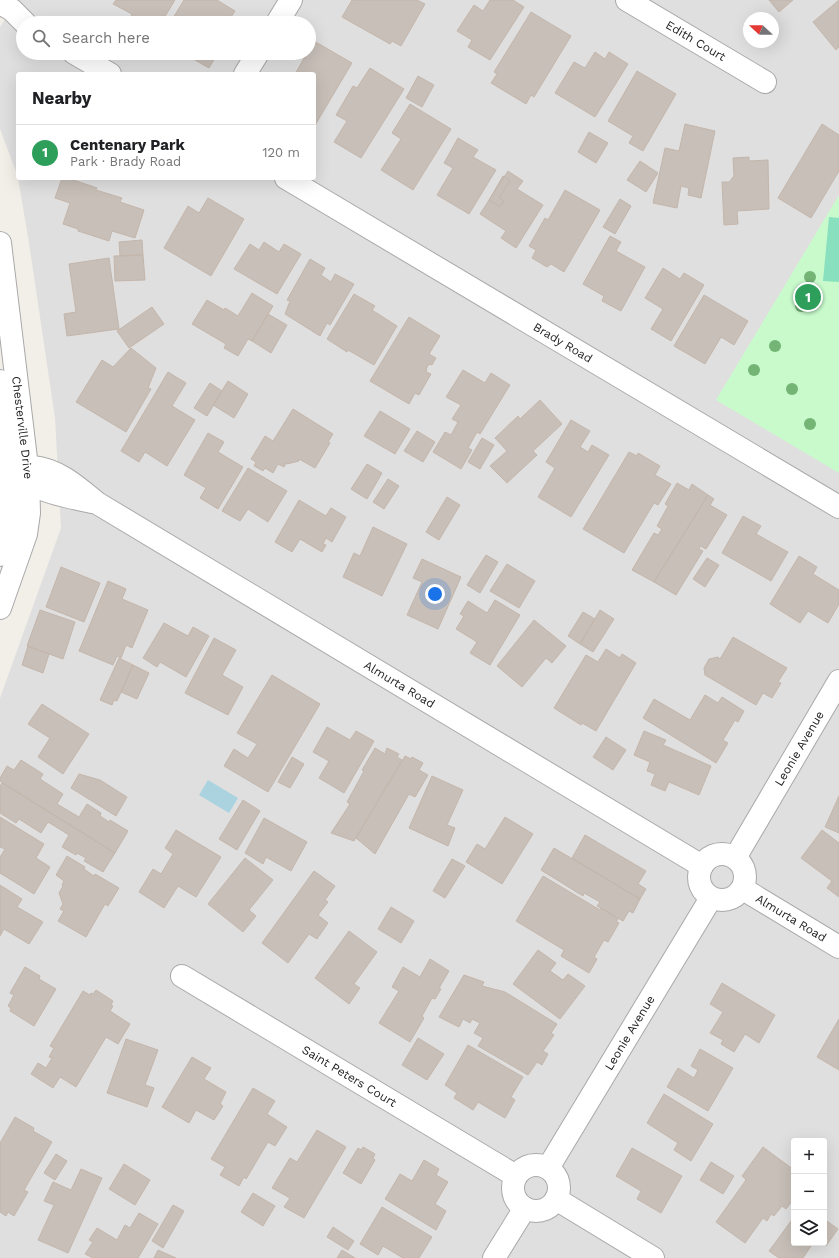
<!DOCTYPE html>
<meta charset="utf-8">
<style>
body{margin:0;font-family:"Work Sans",sans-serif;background:#f6f6f6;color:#202124}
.controls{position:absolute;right:12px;bottom:12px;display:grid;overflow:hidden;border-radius:4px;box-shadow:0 4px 16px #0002}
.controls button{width:36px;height:36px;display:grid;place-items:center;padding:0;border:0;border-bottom:1px solid #e0e0e0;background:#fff;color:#202124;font:20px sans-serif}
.compass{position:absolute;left:743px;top:12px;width:36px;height:36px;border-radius:50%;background:#fff;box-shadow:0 4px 16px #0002;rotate:292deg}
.you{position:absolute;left:435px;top:594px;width:14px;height:14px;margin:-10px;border:3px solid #fff;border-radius:50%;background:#1a73e8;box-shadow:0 0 0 6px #1a73e833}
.badge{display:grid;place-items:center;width:26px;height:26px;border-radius:50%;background:#ea580c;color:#fff;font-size:13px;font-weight:700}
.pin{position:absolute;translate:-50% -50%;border:2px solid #fff;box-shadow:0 1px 4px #0006}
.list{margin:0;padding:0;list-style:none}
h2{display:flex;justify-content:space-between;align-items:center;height:52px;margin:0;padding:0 16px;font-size:17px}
h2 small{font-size:13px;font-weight:400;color:#757577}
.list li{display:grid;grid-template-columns:26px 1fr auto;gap:12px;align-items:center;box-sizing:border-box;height:56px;padding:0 16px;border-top:1px solid #e0e0e0}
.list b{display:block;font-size:15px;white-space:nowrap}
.list p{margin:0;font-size:13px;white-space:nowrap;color:#757577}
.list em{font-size:13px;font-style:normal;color:#757577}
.icon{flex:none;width:22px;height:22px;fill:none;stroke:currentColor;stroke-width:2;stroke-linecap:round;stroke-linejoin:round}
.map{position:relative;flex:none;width:839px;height:1258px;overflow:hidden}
.search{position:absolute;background:#fff;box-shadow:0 4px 16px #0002;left:16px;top:16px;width:300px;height:44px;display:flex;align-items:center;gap:10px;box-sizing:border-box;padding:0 14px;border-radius:22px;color:#757577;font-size:15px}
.panel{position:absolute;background:#fff;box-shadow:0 4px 16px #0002;left:16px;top:72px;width:300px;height:108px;border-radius:4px}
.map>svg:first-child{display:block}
.residential{fill:#e0dfdf;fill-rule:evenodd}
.park{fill:#c8facc}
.pitch{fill:#88e0be}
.water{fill:#aad3df}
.building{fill:#c7bfb8;stroke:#c4b6ab}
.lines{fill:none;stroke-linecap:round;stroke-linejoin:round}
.minor-casing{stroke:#a9a9a9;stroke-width:24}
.tertiary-casing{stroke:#a9a9a9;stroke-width:24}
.minor{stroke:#fff;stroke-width:22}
.tertiary{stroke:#fff;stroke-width:22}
.tree{fill:#74b475}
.labels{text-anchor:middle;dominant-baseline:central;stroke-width:3;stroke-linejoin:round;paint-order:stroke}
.street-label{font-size:12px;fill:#222;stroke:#fff}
</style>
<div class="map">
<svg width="839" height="1258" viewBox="0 0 839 1258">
<rect width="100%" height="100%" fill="#f2efe9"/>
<path class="residential" d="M17 0H839V1258H0V698L61 528 55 418 29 243 18 178H314V74H18V177L0 129V27ZM749 18H773V42H749ZM23 23H309V53H23ZM794 1141H824V1243H794Z"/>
<path class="park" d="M839 195V473L716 400Z"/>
<path class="pitch" d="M829 217 839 218V282L823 281Z"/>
<path class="water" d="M208 780 238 798 229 813 199 795Z"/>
<path class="building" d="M116 0H175L161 23H134L129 20 132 14 113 4Z
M184 0H217L235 11 227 23H170Z
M352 0H417L425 4 401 46 392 41 390 44 342 17Z
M490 0H513L524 7 490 60 468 47 472 40 457 31 474 5 483 11Z
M769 0H793L779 12Z
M839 0V47L836 50 813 22Z
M531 12 571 36 534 97 531 95 526 104 491 83 497 74 494 72Z
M314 41 352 63 314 127V74H295L307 53H309V50Z
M595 52 605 59 609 52 628 64 595 117 555 93 574 62 585 68Z
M183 53H218L209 68Z
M370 68 404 89 361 158 334 142 347 121 336 115 353 86 357 88Z
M637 71 676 94 643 151 629 143 633 136 608 121Z
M418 76 434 85 422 107 406 98Z
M410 104 451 129 413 190 381 170 401 139 392 133Z
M685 124 715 131 701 198 688 195 689 188 681 186 677 208 653 203 665 148 679 151Z
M822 124 839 135V171L811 218 778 198Z
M589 132 608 143 596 163 578 152Z
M458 138 478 150 473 157 496 170 469 214 437 195 453 168 444 163Z
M749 157V161L768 160 769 209 737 211 738 224 724 225 722 182H729L734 176 733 158Z
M640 161 658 173 646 192 627 180Z
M508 171 523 181 517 189 543 205 516 248 501 238 506 231 480 214Z
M503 176 510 180 499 198 504 201 500 207 489 200Z
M62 178H68L97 188 96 190 122 198 120 202 144 210 135 238 112 231 109 241 78 231V229L63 224 70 203 55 198Z
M565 190 600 210 564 272 551 264 547 267 532 258 536 250 529 246 545 218 548 220Z
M208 198 244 219 211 276 164 248 188 206 199 213Z
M620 199 631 206 615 234 603 227Z
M610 236 621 242 616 251 645 267 621 311 602 301 604 296 583 284Z
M142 240 143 255 120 256 119 242Z
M264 242 279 252 284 244 301 254 277 294 234 269 250 244 259 250Z
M143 255 145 280 115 281 114 256Z
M109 258 119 329 67 336 64 314 76 312 69 264Z
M310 259 325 268 321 275 331 282 335 274 354 284 330 325 327 323 320 336 285 314 290 301 287 300Z
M663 268 680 279 684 273 704 285 671 341 651 329 663 309 645 298Z
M252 293 273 306 252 341 248 339 238 356 224 348 226 344 192 324 207 300 224 310 225 308 238 316Z
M354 294 375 306 372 310 397 326 374 365 348 350 347 352 327 339Z
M704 295 748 321 734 345 721 337 705 364 674 346Z
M152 307 164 324 129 348 117 331Z
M268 314 287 325 271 353 252 341Z
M409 317 440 336 429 354 436 358 432 365 429 364 426 369 427 370 426 372 431 374 419 395 415 393 409 404 370 381Z
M131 348 156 368 148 388 151 389 126 432 76 402 102 360 113 367Z
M463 370 485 383 491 373 510 385 480 434 477 432 468 448 472 450 461 469 433 452 445 432 451 435 458 422 452 419 461 405 446 397Z
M168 372 186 383 172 406 195 420 167 466 145 452 139 462 121 451Z
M228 381 248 394 234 418 213 405Z
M210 383 222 391 207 416 194 408Z
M540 400 562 424 533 451 537 455 507 483 490 466 507 451 495 438 518 416 520 419Z
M293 409 333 434 328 442 330 443 315 468 299 459V461L287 464 286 463 284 467 278 464 273 473 265 468 263 471 254 466 256 462 251 459 265 436 273 441Z
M380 411 410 429 395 454 364 436Z
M571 420 590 431 580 447 588 452 592 445 609 455 571 517 538 497 555 468 546 462Z
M417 431 435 442 423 462 404 451Z
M208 433 224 442 218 452 243 467 218 509 200 498 206 488 184 475Z
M482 438 494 445 480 469 468 462Z
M629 452 637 456 638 453 660 466 655 475 671 484 658 505 654 503 624 553 583 529Z
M367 464 382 473 367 499 351 489Z
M248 468 287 491 268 522 248 509 240 521 222 511Z
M388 479 399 486 384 509 373 502Z
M677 483 689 490 692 484 708 495 654 582 632 570 654 533 658 535 662 529 657 526 668 506 665 504Z
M708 495 714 499 710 505 727 515 706 549 700 546 699 549 703 551 676 595 654 582Z
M447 497 460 505 439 540 426 532Z
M299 500 326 516 331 508 346 517 332 542 326 538 323 544 326 545 322 552 300 539 292 552 275 542Z
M743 516 761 526 756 534 788 552 771 581 722 553Z
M373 527 407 544 382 596 343 577 354 553 360 556Z
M486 555 498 562 480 593 467 585Z
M799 556 817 567 813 574 839 590V604L828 623 808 611 800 623 770 604Z
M707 558 719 565 705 587 693 579Z
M422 559 461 577 438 629 407 615 422 582 413 578Z
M507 564 535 581 519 608 490 591Z
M61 567 100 583 84 622 46 607Z
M108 581 126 589 122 599 148 610 132 648 126 645 121 658 117 656 113 665 79 651Z
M495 600 520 615 490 665 470 653 477 642 456 629 464 616 460 614 468 601 487 613Z
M40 610 75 622 63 659 27 646Z
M600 610 614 619 593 652 580 644Z
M583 612 595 619 580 644 568 636Z
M534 620 566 646 552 663 546 658 522 687 497 666Z
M164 623 188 636 193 627 209 636 186 677 160 662 157 667 143 658Z
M733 637 787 668 778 682 781 683 772 698 763 693 756 705 705 675 704 668 709 659 718 657 720 659Z
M214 638 236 650 222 675 243 687 228 715 185 693Z
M28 646 49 654 43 673 22 665Z
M606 649 620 658 622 654 636 663 596 731 582 723 581 725 554 708 586 655 598 662Z
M119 658 133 665 117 701 114 700 112 705 100 700Z
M133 665 149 673 137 699 121 692Z
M272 675 320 704 268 792 224 766 234 749 248 758 257 744 237 733Z
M705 695 718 703 722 697 744 711 738 722 735 720 723 740 728 743 716 763 643 718 654 699 690 720Z
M42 704 89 734 63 774 38 757 50 738 28 724Z
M327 727 350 740 356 731 374 741 344 793 319 778 329 761 313 752Z
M644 731 666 740 663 745 711 766 699 795 669 782 665 791 651 785 655 774 647 771 650 762 634 755Z
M606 737 626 750 613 770 593 757Z
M375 748 385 754 387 748 399 754 397 757 402 760 354 841 331 833 350 804 347 802 364 771 362 770Z
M405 756 411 759 412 757 423 763 419 770 428 775 415 797 409 794 375 854 356 838Z
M292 757 304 764 290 788 278 782Z
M21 760 43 774 40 779 63 794 57 804 79 817 87 804 101 813 100 816 109 822 110 820 128 831 115 853 0 781V778L7 766 14 770Z
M79 774 100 780 127 797 116 816 71 788Z
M432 776 463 790 447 825 455 828 448 846 409 828Z
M2 783 115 853 103 872 84 861 86 858 77 853 76 855 62 847 69 835 48 822 41 833 19 819 16 823 0 813V786Z
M839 796V833L825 827Z
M243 800 260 811 237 850 219 839Z
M0 817 44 844 36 858 50 867 34 894 0 873V857L5 849 0 847Z
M505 817 533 834 502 884 466 862 477 844 485 849Z
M264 818 307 842 291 871 266 857 263 864 245 853Z
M176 830 221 857 196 897 178 886 164 908 139 892 153 869 161 874 173 854 165 848Z
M822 830 839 843V897L827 888 832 881 801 858Z
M585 835 646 871 638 884 646 889 640 899 572 858Z
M554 848 640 899 633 913 629 911 623 921 597 906 600 902 584 893 583 896 541 870Z
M67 856 85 867 84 869 94 876 95 874 119 888 108 906 105 904 86 937 58 921 64 911 60 909 63 904 59 893 63 886 62 885 64 881 56 875Z
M245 858 273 880 249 910 256 916 243 932 208 904Z
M452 859 465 866 445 898 433 891Z
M314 871 335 886 325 900 328 902 318 915 328 923 317 939 309 934 288 963 262 943Z
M543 876 600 910 601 908 618 919 616 922 619 923 608 942 604 940 594 957 597 959 589 973 561 956 564 950 516 921Z
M0 885 22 899 17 907 43 922 29 944 4 929 0 936Z
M391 907 414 921 401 943 378 929Z
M349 931 377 952 354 984 360 988 349 1004 315 978Z
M538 950 556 963 550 971 563 980 568 974 585 986 560 1019 513 984Z
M430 959 449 971 439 988 441 989 435 999 432 998 422 1016 424 1018 410 1042 379 1023 399 991 392 987 403 967 420 977Z
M25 967 40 976 39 979 56 989 34 1026 10 1011 11 1008 8 1006 14 995 10 993Z
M464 975 484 982 482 986 505 992 557 1024 551 1033 554 1035 543 1051 548 1054 542 1065 537 1062 528 1075 478 1046 483 1038 474 1033 480 1023 472 1019 470 1023 463 1019 459 1027 439 1017Z
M722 983 775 1015 759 1043 745 1034 734 1052 721 1044 723 1040 710 1033 723 1012 710 1004Z
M96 990 113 1001 111 1005 113 1006 110 1011 130 1024 118 1044 106 1037 76 1087 60 1077 53 1088 31 1074 38 1063 46 1068 52 1058 49 1057 54 1048 50 1046 83 991 90 995 91 993 93 994Z
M839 1019V1070L817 1057Z
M418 1038 444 1054 427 1080 402 1065Z
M126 1039 158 1050 145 1085 154 1088 147 1107 107 1093Z
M468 1045 523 1077 511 1097 515 1100 505 1118 478 1102 473 1110 454 1098 457 1093 445 1085Z
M700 1049 733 1068 708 1111 667 1087 678 1068 694 1078 698 1070 691 1066Z
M192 1057 211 1068 204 1079 226 1092 220 1104 223 1106 214 1120 196 1110 189 1123 162 1107Z
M253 1088 275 1101 267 1114 287 1127 275 1146 268 1142 246 1179 244 1177 239 1186 220 1175 225 1167 211 1159Z
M664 1094 713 1124 691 1161 674 1150 678 1143 647 1123Z
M15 1117 34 1128 33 1131 52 1142 24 1190 28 1192 14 1216 8 1212 6 1216 0 1212V1143Z
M317 1130 346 1147 304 1218 284 1207 290 1198 272 1188 290 1158 297 1162Z
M363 1147 375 1154 373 1158 375 1160 361 1184 343 1173 358 1148 361 1150Z
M763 1147 794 1170V1199L786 1209 782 1206 774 1216 771 1214 767 1221 763 1218 745 1243 716 1222 746 1180 742 1176Z
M632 1148 682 1176 661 1213 637 1199 641 1191 616 1176Z
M56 1154 67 1161 55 1180 44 1173Z
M424 1160 439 1169 436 1175 448 1182 435 1204 446 1211 436 1230 385 1199 400 1174 412 1181Z
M711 1162 734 1176 723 1194 700 1180Z
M124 1164 150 1180 135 1205 109 1189Z
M81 1169 102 1178 68 1253 38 1240 54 1205 44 1201 53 1182 71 1190Z
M253 1193 275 1206 263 1226 241 1212Z
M173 1205 184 1211 163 1248 152 1241Z
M382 1207 432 1237 419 1258H403L383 1246 378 1255 360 1244Z
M139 1213 158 1224 138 1258H93L85 1254 93 1242 89 1240 97 1228 117 1240 125 1225 130 1228Z
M794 1217V1243H813L803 1258H779L769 1251Z
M824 1219 838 1229 826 1246 822 1243H824Z
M333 1227 354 1241 348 1250 327 1237Z
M158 1250 176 1258H154Z
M342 1250 355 1258H337Z"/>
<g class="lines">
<defs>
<g id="minor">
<path id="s1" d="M627 0 765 82"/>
<path d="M0 3 12 10 25 23"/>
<path d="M277 23 291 0"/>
<path d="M74 53 110 74"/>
<path d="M245 74 258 53"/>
<path id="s2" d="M286 178 839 507"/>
<path id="s3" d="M9 472C16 470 25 466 33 467 58 469 79 488 97 503L702 866"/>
<path d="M14 476C39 491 63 496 92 502"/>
<circle cx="722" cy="877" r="23"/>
<path id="s4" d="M735 858 839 681"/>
<path id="s5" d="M743 889 839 947"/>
<path id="s6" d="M182 976 516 1176"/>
<circle cx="536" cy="1188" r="23"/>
<path id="s7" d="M548 1168 711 898"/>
<path d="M556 1199 653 1258"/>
<path d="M494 1258 525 1208"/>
</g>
<g id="tertiary">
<path id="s8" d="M0 243 28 475 29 513 26 534 0 608"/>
<path d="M0 381C7 438 16 498 0 555"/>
</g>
</defs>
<use href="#minor" class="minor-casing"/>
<use href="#tertiary" class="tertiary-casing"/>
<use href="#minor" class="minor"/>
<use href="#tertiary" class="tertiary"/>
</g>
<g class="tree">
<circle cx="810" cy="277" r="6"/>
<circle cx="801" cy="306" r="6"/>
<circle cx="775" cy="346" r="6"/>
<circle cx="754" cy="370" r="6"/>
<circle cx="792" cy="389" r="6"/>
<circle cx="810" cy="424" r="6"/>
</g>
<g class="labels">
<g class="street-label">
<text stroke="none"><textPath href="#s1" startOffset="80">Edith Court</textPath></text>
<text stroke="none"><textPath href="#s2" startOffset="322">Brady Road</textPath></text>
<text stroke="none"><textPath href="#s8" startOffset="186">Chesterville Drive</textPath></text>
<text stroke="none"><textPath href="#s3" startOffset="452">Almurta Road</textPath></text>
<text stroke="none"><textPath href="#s4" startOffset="127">Leonie Avenue</textPath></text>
<text stroke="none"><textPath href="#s5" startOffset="56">Almurta Road</textPath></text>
<text stroke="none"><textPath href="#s7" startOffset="158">Leonie Avenue</textPath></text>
<text stroke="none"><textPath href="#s6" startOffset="195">Saint Peters Court</textPath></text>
</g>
</g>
</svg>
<div class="controls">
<button>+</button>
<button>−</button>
<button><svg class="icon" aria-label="layers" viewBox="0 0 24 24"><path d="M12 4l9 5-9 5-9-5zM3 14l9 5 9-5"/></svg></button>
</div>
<svg class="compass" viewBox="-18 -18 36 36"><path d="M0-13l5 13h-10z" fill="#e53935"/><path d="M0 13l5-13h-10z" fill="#757577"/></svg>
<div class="you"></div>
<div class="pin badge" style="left:808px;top:297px;background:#2e9e5b">1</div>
<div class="search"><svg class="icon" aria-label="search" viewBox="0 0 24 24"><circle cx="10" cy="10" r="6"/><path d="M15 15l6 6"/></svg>Search here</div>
<section class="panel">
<h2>Nearby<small></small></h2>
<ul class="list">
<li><span class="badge" style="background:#2e9e5b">1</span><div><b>Centenary Park</b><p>Park · Brady Road</p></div><em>120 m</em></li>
</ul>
</section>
</div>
